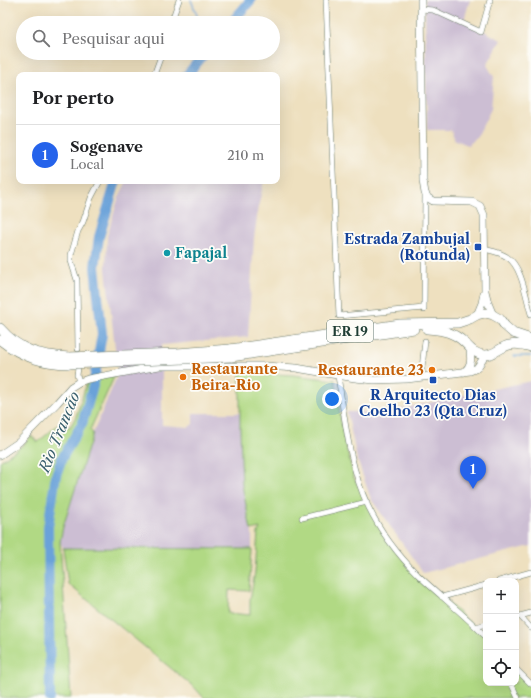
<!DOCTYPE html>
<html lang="pt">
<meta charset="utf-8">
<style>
body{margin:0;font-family:"Libre Caslon Text",serif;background:#f6f6f6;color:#202124}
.controls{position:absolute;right:12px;bottom:12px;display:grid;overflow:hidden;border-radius:8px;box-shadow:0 4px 16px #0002}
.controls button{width:36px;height:36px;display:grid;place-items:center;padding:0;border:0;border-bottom:1px solid #e0e0e0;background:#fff;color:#202124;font:20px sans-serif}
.you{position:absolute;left:332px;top:399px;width:14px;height:14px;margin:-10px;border:3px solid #fff;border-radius:50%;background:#1a73e8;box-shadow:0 0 0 6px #1a73e833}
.badge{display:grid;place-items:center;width:26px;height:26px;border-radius:50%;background:#2563eb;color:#fff;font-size:13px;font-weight:700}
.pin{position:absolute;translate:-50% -33px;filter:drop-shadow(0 1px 2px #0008)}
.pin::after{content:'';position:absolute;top:21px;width:14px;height:12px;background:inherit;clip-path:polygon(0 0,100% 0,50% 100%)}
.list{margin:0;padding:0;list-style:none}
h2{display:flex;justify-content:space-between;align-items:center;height:52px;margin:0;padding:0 16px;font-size:17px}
h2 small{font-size:13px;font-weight:400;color:#757577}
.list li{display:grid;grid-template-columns:26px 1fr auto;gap:12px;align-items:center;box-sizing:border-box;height:60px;padding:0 16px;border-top:1px solid #e0e0e0}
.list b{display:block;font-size:15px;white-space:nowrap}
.list p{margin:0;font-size:13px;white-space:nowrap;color:#757577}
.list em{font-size:13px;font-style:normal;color:#757577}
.icon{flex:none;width:22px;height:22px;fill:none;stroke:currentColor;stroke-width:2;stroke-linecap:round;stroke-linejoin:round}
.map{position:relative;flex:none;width:531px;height:698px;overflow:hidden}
.search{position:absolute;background:#fff;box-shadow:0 4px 16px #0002;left:16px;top:16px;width:264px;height:44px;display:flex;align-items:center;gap:10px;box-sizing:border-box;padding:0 14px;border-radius:22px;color:#757577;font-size:15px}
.panel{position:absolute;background:#fff;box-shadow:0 4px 16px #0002;left:16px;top:72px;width:264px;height:112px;border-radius:8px}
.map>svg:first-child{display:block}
.industrial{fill:#ccbed3}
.green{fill:#b1d984;stroke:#688b5c}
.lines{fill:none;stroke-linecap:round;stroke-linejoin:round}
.stream{stroke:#6ba2d9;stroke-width:1.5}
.river{stroke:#6ba2d9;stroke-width:10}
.street-casing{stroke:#677665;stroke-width:6}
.secondary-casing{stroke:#677665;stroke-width:8}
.highway-casing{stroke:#677665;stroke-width:10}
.street{stroke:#fff;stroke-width:5}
.secondary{stroke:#fff;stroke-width:7}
.highway{stroke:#fff;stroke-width:9}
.highway-bridge-casing{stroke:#677665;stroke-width:10;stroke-linecap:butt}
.highway-bridge{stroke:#fff;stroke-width:9}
.transit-dot{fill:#1a4fb4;stroke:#fdfcf7;stroke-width:1.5}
.culture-dot{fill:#0f9aa8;stroke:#fdfcf7;stroke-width:1.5}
.food-dot{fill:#e8710a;stroke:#fdfcf7;stroke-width:1.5}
.labels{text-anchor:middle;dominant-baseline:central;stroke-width:3.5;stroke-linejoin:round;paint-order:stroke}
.shield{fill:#fdfcf7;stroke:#62766e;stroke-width:1}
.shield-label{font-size:13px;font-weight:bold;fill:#1f3d34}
.transit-label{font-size:14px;font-weight:bold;fill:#164399;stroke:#fdfcf7;text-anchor:end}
.culture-label{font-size:14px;font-weight:bold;fill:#0d838f;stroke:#fdfcf7;text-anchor:start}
.food-label{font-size:14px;font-weight:bold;fill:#c56008;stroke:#fdfcf7;text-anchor:start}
.water-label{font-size:15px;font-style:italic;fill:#3a606e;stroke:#fdfcf7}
</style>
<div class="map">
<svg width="531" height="698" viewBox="0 0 531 698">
<rect width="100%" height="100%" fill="#fdfcf7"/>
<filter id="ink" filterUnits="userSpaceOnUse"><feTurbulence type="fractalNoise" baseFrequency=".025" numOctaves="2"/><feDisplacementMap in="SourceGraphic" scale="8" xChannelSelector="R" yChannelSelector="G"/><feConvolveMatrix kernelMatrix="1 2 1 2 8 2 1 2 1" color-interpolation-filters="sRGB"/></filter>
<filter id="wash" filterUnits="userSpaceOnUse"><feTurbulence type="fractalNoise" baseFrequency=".012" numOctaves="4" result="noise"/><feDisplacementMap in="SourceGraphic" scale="16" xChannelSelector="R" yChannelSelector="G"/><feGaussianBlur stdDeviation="0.9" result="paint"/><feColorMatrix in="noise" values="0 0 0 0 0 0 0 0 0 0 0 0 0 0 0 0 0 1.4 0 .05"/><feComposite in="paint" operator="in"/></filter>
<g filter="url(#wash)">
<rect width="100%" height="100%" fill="#eee0bf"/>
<path class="industrial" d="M425 0H470L464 20 501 40 487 65 494 77 491 109 477 137 468 145 455 140 451 130H427Z
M127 181H264L259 203 254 238 248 337 162 345V425L189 427 193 424V413H240L242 485 252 533V549L63 548 60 542 63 527 93 433 118 374 106 269 107 236 118 199Z
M531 381V546L423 573 371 499 357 459 347 412 390 411Z"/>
<path class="green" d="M240 372 292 375 335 380 343 435 354 478 390 543 417 575 486 637V683H516V669L531 684V698H204L195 688 68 584 63 548 252 549 249 591 229 590 228 613 250 615V600L255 572 258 533 260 528 251 530 242 485 240 429Z
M115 375 90 430 93 433 63 527 60 542 71 698H0V461L22 446 31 436 38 442 60 423 70 427 76 416 88 379Z"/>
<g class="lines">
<path class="stream" d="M191 0 200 23
M514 356H531"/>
<path class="river" d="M231 23 251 0
M187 75 205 53
M50 698 48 527 56 475 62 458 82 424 93 386 102 334 95 267 99 237 116 181"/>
</g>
</g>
<g filter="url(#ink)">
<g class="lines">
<defs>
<path id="street" d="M326 0 339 316 424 308
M421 9 433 10 481 32 490 0
M171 23 179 0
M154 75 162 53
M484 249C492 251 500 252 507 257 522 266 526 298 531 314
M424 310 425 194
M78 349 77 280 71 261V255L78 231 83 222 91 198 100 181
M78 368 77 375 79 382
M338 376C345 419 349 466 368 506 380 531 399 556 418 575 440 596 465 615 486 637
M421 377 425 341
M302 518 367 502
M499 581 531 572
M442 597 486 585
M520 616 531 628
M516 617 531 613
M476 627 486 624
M516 669 531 684
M511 683 518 698"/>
<path id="secondary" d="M421 0 423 181 425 193 428 198 433 201 472 202 480 206 484 215 485 291 488 303 493 315
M477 315 482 303 484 293
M464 372C472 365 471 360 470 350
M0 455 19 442 57 403 71 387 79 382 88 379 159 366H265L296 368 355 378 374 380 407 379 470 371 477 368 485 356"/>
<path id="highway" d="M0 328C20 351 39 355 69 357
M427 329C438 330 450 331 459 338 468 344 472 354 484 355 494 356 500 347 509 345 517 343 524 345 531 347
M0 340C23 358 42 363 70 364
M230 349 400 324 458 323 470 319 477 315 485 313 493 315 500 319 505 326 513 333 531 339
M231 357 414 329"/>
</defs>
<use href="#street" class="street-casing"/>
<use href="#secondary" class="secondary-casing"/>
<use href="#highway" class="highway-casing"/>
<use href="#street" class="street"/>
<use href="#secondary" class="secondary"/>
<use href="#highway" class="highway"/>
<defs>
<path id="highway-bridge" d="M69 357 177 353 230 349
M70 364 231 357"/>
</defs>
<use href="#highway-bridge" class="highway-bridge-casing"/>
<use href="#highway-bridge" class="highway-bridge"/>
</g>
</g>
<g class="transit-dot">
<rect x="474" y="243" width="8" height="8" rx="2"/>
<rect x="429" y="376" width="8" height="8" rx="2"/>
</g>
<circle class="culture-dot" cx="167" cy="253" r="4"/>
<g class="food-dot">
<circle cx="432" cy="370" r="4"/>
<circle cx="183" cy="377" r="4"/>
</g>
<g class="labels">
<rect class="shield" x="327" y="320" width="46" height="22" rx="3"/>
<g class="shield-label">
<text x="350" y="331">ER 19</text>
</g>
<g class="transit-label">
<text x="470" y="239">Estrada Zambujal<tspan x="470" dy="16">(Rotunda)</tspan></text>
<text x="433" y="395" text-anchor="middle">R Arquitecto Dias<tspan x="433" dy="16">Coelho 23 (Qta Cruz)</tspan></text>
</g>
<g class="culture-label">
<text x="175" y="253">Fapajal</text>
</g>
<g class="food-label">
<text x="191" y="369">Restaurante<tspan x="191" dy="16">Beira-Rio</tspan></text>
<text x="424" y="370" text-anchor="end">Restaurante 23</text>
</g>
<g class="water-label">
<text transform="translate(59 432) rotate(-68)">Rio Trancão</text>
</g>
</g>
</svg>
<div class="controls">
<button>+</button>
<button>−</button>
<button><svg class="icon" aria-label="locate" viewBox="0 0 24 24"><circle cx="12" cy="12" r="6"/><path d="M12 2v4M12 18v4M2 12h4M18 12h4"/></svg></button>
</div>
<div class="you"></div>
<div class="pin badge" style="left:473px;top:489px">1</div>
<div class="search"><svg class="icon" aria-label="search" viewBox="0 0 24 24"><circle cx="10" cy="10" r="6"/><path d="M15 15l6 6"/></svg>Pesquisar aqui</div>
<section class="panel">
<h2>Por perto<small></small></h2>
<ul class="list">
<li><span class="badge">1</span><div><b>Sogenave</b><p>Local</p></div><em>210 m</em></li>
</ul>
</section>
</div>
